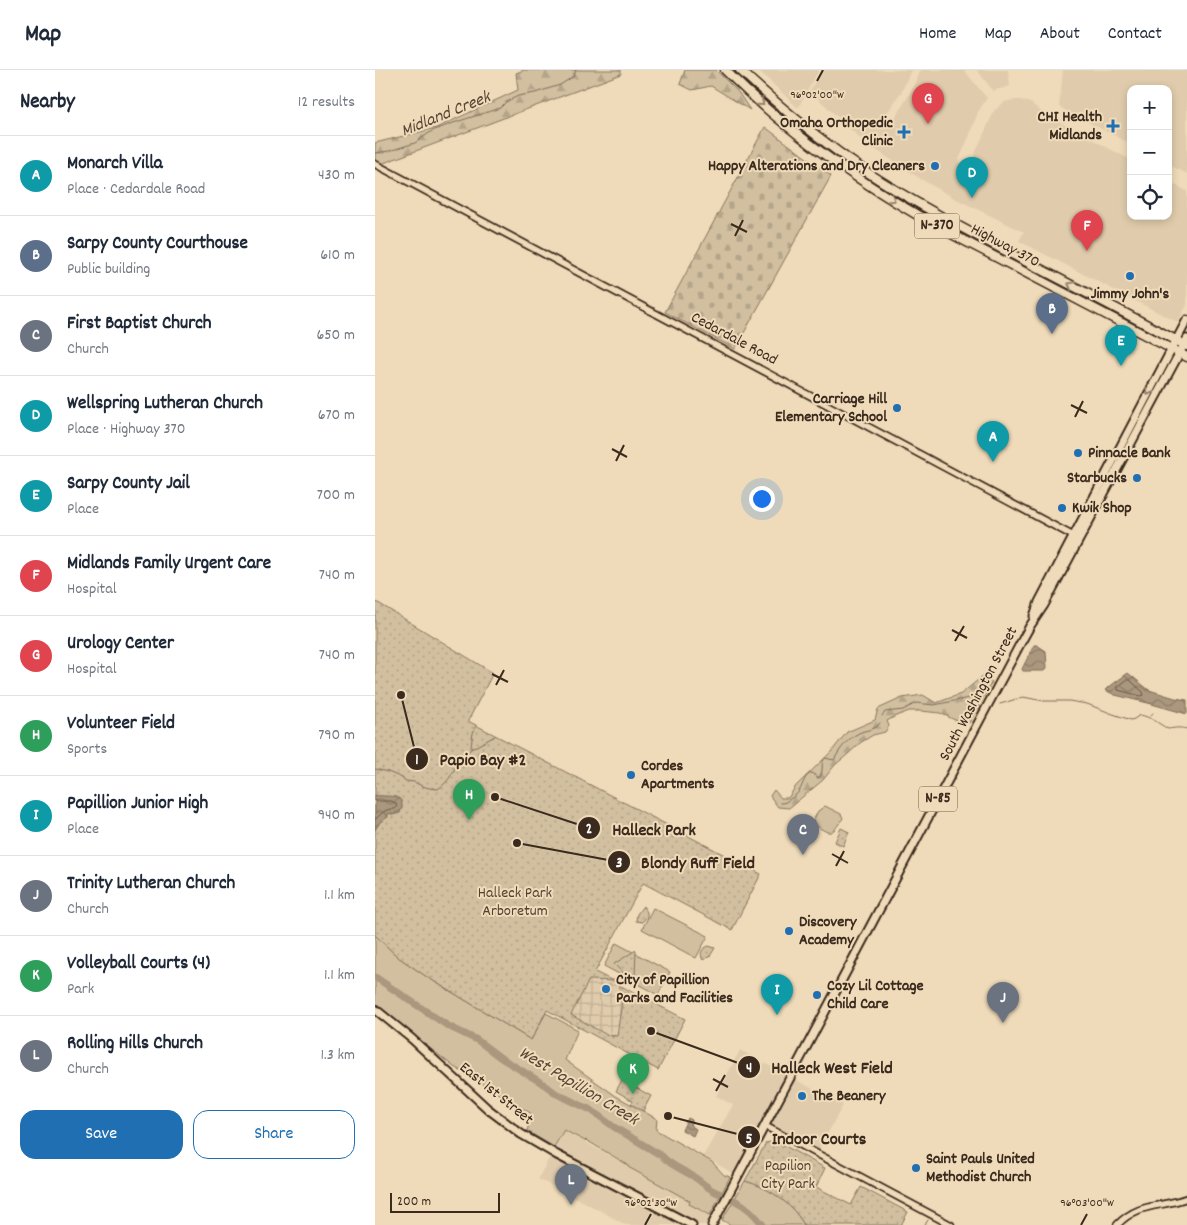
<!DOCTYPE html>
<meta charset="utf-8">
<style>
body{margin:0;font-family:Dekko,sans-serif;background:#f6f6f7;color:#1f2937}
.controls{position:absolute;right:15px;top:15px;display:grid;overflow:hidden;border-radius:10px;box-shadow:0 2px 8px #0003}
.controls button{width:45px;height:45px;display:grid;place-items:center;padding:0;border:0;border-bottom:1px solid #e0e1e3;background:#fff;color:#1f2937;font:25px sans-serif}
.scale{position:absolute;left:15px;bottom:12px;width:110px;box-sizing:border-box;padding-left:5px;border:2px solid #3b2a1e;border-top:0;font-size:14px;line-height:18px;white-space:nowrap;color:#3b2a1e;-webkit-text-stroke:4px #efdbb9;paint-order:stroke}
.you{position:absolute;left:386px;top:428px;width:18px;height:18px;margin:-12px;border:4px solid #fff;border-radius:50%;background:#1a73e8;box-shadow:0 0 0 8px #1a73e833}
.badge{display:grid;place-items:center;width:32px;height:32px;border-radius:50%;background:#1f6fb2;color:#fff;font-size:16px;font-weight:700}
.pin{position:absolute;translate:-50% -41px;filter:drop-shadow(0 1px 2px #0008)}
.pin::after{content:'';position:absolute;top:26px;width:18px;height:15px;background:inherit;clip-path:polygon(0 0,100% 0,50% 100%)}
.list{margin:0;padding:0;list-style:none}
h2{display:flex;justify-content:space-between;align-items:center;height:65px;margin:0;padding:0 20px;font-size:21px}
h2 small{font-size:16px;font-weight:400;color:#747a83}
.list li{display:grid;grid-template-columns:32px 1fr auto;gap:15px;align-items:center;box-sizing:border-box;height:80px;padding:0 20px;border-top:1px solid #e0e1e3}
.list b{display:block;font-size:19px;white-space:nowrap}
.list p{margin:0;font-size:16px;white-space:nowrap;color:#747a83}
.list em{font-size:16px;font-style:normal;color:#747a83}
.actions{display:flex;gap:10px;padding:15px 20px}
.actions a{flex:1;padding:11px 0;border:1px solid #1f6fb2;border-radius:15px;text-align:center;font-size:18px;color:#1f6fb2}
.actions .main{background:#1f6fb2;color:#fff}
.icon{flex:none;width:28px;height:28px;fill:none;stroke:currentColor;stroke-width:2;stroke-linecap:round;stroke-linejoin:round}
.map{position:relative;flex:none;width:812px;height:1155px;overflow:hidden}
header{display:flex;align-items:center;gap:30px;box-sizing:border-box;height:70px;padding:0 25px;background:#fff;border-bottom:1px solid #e0e1e3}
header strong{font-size:24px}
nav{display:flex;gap:28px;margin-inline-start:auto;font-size:18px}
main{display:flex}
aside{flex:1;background:#fff}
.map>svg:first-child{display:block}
.built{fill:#e0ccac}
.industrial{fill:url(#industrial-grid)}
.green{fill:#d1bfa0;stroke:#86745f}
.forest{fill:url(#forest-firs);stroke:#86745f}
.cemetery{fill:url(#cemetery-stones);stroke:#86745f}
.park{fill:url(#park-dots);stroke:#86745f;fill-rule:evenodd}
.water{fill:url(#water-waves);stroke:#7e6b58}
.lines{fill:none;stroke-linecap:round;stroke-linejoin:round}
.shore{stroke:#675644;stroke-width:1}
.stream{stroke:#7e6b58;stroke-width:1}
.river{stroke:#aa977e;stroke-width:7}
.minor-casing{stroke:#3b2a1e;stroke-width:9}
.major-casing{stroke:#3b2a1e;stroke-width:11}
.highway-casing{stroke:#3b2a1e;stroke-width:11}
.minor{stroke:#efdbb9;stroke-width:5.5}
.major{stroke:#efdbb9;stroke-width:7}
.highway{stroke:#efdbb9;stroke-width:8}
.oneway{stroke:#95826c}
.ticks{fill:none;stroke:#3b2a1e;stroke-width:2}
.poi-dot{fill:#1f6fb2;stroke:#efdbb9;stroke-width:2}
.labels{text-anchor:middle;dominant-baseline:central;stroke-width:4;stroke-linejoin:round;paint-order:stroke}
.shield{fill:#efdbb9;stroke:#715f4c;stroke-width:1}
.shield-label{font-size:15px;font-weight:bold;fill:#3b2a1e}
.poi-label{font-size:16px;font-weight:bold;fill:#3b2a1e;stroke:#efdbb9;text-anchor:start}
.street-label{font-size:16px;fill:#3b2a1e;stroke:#efdbb9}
.park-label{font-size:16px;fill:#524032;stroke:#efdbb9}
.water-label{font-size:18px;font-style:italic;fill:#574536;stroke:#efdbb9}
.ticks-label{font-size:12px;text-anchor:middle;fill:#3b2a1e;stroke:#efdbb9;stroke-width:4;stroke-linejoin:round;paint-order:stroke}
.leader{fill:none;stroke:#3b2a1e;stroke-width:2}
.callout-dot{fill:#3b2a1e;stroke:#efdbb9;stroke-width:2}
.mark-label{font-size:15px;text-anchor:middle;font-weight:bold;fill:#fff}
.callout-label{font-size:18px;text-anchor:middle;font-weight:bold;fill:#3b2a1e;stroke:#efdbb9;stroke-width:4;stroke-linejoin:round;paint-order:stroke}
</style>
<header>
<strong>Map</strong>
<nav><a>Home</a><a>Map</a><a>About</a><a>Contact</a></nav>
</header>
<main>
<aside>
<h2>Nearby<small>12 results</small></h2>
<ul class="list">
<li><span class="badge" style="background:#0f9aa8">A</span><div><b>Monarch Villa</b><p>Place · Cedardale Road</p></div><em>430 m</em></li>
<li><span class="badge" style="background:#5c6f8a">B</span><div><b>Sarpy County Courthouse</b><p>Public building</p></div><em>610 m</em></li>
<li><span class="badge" style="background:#6b7280">C</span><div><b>First Baptist Church</b><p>Church</p></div><em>650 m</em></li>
<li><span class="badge" style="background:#0f9aa8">D</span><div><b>Wellspring Lutheran Church</b><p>Place · Highway 370</p></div><em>670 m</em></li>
<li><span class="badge" style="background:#0f9aa8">E</span><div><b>Sarpy County Jail</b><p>Place</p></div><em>700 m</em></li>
<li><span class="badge" style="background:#e0444e">F</span><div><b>Midlands Family Urgent Care</b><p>Hospital</p></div><em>740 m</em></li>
<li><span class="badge" style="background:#e0444e">G</span><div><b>Urology Center</b><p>Hospital</p></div><em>740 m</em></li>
<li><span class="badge" style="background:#2e9e5b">H</span><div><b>Volunteer Field</b><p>Sports</p></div><em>790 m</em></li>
<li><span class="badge" style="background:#0f9aa8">I</span><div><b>Papillion Junior High</b><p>Place</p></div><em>940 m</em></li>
<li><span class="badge" style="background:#6b7280">J</span><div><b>Trinity Lutheran Church</b><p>Church</p></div><em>1.1 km</em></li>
<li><span class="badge" style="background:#2e9e5b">K</span><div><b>Volleyball Courts (4)</b><p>Park</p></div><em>1.1 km</em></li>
<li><span class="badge" style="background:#6b7280">L</span><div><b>Rolling Hills Church</b><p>Church</p></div><em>1.3 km</em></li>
</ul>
<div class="actions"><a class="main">Save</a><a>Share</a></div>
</aside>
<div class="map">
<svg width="812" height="1155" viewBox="0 0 812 1155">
<defs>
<pattern id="industrial-grid" width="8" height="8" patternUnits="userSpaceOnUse" patternTransform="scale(1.25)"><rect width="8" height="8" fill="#e0ccac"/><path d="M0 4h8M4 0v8" fill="none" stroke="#c1af94"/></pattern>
<pattern id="forest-firs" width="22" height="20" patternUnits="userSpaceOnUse" patternTransform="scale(1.25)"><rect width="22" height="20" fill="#d1bfa0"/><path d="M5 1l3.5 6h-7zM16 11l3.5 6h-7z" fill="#b4a489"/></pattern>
<pattern id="cemetery-stones" width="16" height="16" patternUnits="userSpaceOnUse" patternTransform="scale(1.25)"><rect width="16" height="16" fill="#d1bfa0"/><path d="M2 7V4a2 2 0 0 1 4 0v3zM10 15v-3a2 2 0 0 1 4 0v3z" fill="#b4a489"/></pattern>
<pattern id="park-dots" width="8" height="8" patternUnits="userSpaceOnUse" patternTransform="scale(1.25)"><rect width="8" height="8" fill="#d1bfa0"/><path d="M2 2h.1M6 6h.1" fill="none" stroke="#b4a489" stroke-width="1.8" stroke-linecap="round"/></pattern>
<pattern id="water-waves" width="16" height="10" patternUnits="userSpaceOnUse" patternTransform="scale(1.25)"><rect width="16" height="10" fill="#aa977e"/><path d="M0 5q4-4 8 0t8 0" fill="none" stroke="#8c7b67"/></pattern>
</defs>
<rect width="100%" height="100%" fill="#efdbb9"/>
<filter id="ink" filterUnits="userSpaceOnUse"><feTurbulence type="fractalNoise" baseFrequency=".02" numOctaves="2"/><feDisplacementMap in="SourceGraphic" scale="10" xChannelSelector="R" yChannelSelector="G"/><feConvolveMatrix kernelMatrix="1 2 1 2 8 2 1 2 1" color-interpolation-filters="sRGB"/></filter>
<g filter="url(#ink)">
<path class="built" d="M383 0H444L423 38Z
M446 0H536L527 21 510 46 518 51 535 23 546 0H589L612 28 603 42 594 67 583 92 594 97 619 41 629 32 638 30H646L656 33 669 44 756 90V146H793V111L812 121V235L803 252 788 245 644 171 649 162 579 128 544 108 489 72 435 21Z
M602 0H633L635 16 618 21Z
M688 0H812V104L793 94V19H756V74L684 37Z
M365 980 468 1035 441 1085 388 1056 362 1106 328 1086 358 1035 341 1026Z
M189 1060 344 1146 339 1155H251L209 1132 163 1109Z"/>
<path class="industrial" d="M214 910 241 911 249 924 242 966 232 965 195 945Z"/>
<path class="green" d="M450 736 466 744 468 748C455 767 456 765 437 753L443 741Z
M278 838 333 866 321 888 267 859Z
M0 865 23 887 52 907 156 970 171 943 203 960 190 990 241 1026 282 1049 281 1060 337 1092 349 1105 355 1107 335 1145 314 1134 315 1131 253 1097V1095L211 1070 210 1071 189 1060 179 1077 152 1061 157 1044 79 997 0 935Z
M241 873 295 902 283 925 229 896Z
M370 1111C393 1117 417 1133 429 1155H356L347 1150Z"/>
<path class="forest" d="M149 0H246V4L6 94 0 91V73L61 58 143 20 141 3Z
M310 0H341L363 22 375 40 336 16 317 20 305 14Z
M609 605 617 612 594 653 580 650 565 643 546 641H534L519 647 512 651 514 656 510 662 498 665 485 673 472 685 460 695 448 710 414 738 403 737 395 726 399 720 406 728H413L421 716 457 681 472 662 500 650 503 639 527 628 548 625 561 633 586 624Z"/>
<path class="cemetery" d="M390 57 456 106 360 279 290 242Z"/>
<path class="park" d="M0 531 118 603 93 651 386 804 357 860 268 813 220 902 236 910H241L244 915 310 949 283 1000 172 940 156 970 52 907 23 887 0 865ZM214 910 241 911 248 924 242 966 232 965 196 945Z
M466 758 474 762 468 776 460 772Z
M268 836 272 842V847L267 852 261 851 262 844Z
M334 876 340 878 335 886 328 890C324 884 327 878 334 876Z
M261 880 260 906 247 902 239 894Z
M247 1010 276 1026 268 1041 256 1034 258 1031 241 1021Z
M401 1071 450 1098 441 1117 476 1135 486 1117 533 1142 526 1155H429C417 1133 393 1117 370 1111L391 1073Z"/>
<path class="water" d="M659 575H662L671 581 672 598 669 601H648L647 599Z
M753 603 774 620 800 628 812 630V644L773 633 740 625 730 620Z
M0 725C11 728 34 721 25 743L17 745 16 743 13 744V747L5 752 0 760Z
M313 1048 317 1050 315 1055 321 1059 318 1066 307 1060Z"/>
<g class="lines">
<path class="shore" d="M752 610H755L768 622 769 625 766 626 743 620V617Z
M0 731H17L22 735 20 739C11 738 5 744 0 750"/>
<path class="stream" d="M0 83 14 81 40 73 57 61 78 53 125 38 131 32 143 26 160 23 185 15 199 6 201 0
M625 634 648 627 669 631H694L712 634 738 644 756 650 759 649 765 645C776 647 783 653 793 659 800 658 805 657 812 659
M507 646 510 642 528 640 541 633 559 635 604 626
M774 647 778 643
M96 678C97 670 97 662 101 656
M0 699 13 702 25 707 31 711 39 712 47 716 54 718 63 719C76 710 78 701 85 688L89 686 96 679 120 666
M405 733C410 733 411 732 415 729 419 726 422 725 424 721 429 714 429 704 438 703L442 708 445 707C449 701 445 693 450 688L459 690C465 679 472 669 484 663 492 659 500 661 505 653
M550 1155 553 1150"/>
<path class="river" d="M0 907 73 956 102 970 126 988 167 1013 182 1024 216 1040 239 1057 287 1086C295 1095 306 1099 316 1105 325 1110 332 1118 341 1122 347 1125 354 1127 359 1130 372 1136 380 1145 388 1155"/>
<defs>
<path id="minor" d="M0 94 702 468
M390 1056 576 1155
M742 1155C764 1132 785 1138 812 1128"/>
<path id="major" d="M659 546 664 532 812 250
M0 939 37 969 113 1039 146 1064 182 1085 317 1155
M337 1155 644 576 655 556 669 535 812 269"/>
<path id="highway" d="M350 0C407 57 474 105 544 146 573 163 604 178 634 194 693 225 753 256 812 287
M365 0C405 37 447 72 492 102 536 131 581 155 627 179 689 211 751 243 812 276"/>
</defs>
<use href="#minor" class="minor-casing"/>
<use href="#major" class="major-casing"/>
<use href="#highway" class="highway-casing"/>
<use href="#minor" class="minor"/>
<use href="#major" class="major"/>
<use href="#highway" class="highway"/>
</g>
<defs><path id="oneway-chevron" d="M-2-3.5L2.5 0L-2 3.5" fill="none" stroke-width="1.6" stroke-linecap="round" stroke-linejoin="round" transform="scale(1.25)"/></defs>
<g class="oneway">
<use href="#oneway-chevron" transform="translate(386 33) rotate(41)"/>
<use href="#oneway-chevron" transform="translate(517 129) rotate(32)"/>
<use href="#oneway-chevron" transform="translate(696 215) rotate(-152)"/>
<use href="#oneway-chevron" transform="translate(774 322) rotate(118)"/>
</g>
</g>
<path class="ticks" d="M442 11 448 0M356 154 372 162M360 166 368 150M696 335 712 343M700 347 708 331M237 379 252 387M241 391 249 375M577 560 592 568M580 571 589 556M117 604 133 612M121 615 129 600M457 784 473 793M461 796 469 781M338 1009 353 1017M341 1021 350 1005M270 1155 276 1144M706 1155 712 1144"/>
<g class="poi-dot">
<path d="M735.5 48.5h5v5h5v5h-5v5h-5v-5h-5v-5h5z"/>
<path d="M526.5 54.5h5v5h5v5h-5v5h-5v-5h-5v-5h5z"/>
<circle cx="560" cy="96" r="5"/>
<circle cx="755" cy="206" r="5"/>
<circle cx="522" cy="338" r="5"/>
<circle cx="703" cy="383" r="5"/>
<circle cx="762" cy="408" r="5"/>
<circle cx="687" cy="438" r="5"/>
<circle cx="256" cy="705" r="5"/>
<circle cx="414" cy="861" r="5"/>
<circle cx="231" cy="919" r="5"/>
<circle cx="442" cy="925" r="5"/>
<circle cx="427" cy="1026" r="5"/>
<circle cx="541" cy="1098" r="5"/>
</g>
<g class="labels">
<g class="shield">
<rect x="539.5" y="143.5" width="45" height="25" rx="4"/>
<rect x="544" y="716.5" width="38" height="25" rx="4"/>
</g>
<g class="shield-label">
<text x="562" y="156">N-370</text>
<text x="563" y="729">N-85</text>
</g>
<g class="poi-label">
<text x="727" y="47" text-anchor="end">CHI Health<tspan x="727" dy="18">Midlands</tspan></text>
<text x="518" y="53" text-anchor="end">Omaha Orthopedic<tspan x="518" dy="18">Clinic</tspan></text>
<text x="550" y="96" text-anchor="end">Happy Alterations and Dry Cleaners</text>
<text x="755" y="224" text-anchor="middle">Jimmy John's</text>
<text x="512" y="329" text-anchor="end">Carriage Hill<tspan x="512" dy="18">Elementary School</tspan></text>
<text x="713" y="383">Pinnacle Bank</text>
<text x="752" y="408" text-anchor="end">Starbucks</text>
<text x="697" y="438">Kwik Shop</text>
<text x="266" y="696">Cordes<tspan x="266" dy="18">Apartments</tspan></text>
<text x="424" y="852">Discovery<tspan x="424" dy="18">Academy</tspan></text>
<text x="241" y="910">City of Papillion<tspan x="241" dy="18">Parks and Facilities</tspan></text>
<text x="452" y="916">Cozy Lil Cottage<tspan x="452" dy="18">Child Care</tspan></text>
<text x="437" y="1026">The Beanery</text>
<text x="551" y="1089">Saint Pauls United<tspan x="551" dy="18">Methodist Church</tspan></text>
</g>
<g class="street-label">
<text transform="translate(630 176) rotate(28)">Highway 370</text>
<text transform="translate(359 269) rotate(28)">Cedardale Road</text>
<text transform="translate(604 624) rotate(-62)">South Washington Street</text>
<text transform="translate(121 1024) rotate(39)">East 1st Street</text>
</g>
<g class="park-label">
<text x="140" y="823">Halleck Park<tspan x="140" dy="18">Arboretum</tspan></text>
<text x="413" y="1096">Papilion<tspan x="413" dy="18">City Park</tspan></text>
</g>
<g class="water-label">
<text transform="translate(71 45) rotate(-22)">Midland Creek</text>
<text transform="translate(203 1017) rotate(31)">West Papillion Creek</text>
</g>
</g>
<g class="ticks-label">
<text x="442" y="28">96°02'00"W</text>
<text x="276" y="1136">96°02'30"W</text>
<text x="712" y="1136">96°03'00"W</text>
</g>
<path class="leader" d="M26 625L42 689M120 727L214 758M142 773L244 792M276 961L374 997M293 1046L374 1067"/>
<g class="callout-dot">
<circle cx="26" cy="625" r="5"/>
<circle cx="120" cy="727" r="5"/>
<circle cx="142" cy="773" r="5"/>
<circle cx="276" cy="961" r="5"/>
<circle cx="293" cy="1046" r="5"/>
<circle cx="42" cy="689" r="12"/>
<circle cx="214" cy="758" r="12"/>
<circle cx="244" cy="792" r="12"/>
<circle cx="374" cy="997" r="12"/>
<circle cx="374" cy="1067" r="12"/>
</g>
<g class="mark-label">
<text x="42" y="694">1</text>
<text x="214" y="763">2</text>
<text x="244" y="797">3</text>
<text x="374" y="1002">4</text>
<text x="374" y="1073">5</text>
</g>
<g class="callout-label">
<text x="108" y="695">Papio Bay #2</text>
<text x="279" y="765">Halleck Park</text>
<text x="323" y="798">Blondy Ruff Field</text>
<text x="457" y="1003">Halleck West Field</text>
<text x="444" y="1074">Indoor Courts</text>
</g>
</svg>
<div class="controls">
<button>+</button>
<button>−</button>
<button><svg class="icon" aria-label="locate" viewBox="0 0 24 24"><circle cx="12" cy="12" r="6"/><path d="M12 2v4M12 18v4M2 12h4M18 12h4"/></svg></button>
</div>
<div class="scale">200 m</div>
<div class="you"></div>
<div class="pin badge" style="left:618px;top:392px;background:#0f9aa8">A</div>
<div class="pin badge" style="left:677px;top:264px;background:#5c6f8a">B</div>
<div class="pin badge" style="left:428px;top:785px;background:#6b7280">C</div>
<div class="pin badge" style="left:597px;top:128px;background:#0f9aa8">D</div>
<div class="pin badge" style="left:746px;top:296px;background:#0f9aa8">E</div>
<div class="pin badge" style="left:712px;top:181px;background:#e0444e">F</div>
<div class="pin badge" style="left:553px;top:54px;background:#e0444e">G</div>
<div class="pin badge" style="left:94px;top:750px;background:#2e9e5b">H</div>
<div class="pin badge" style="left:402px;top:945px;background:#0f9aa8">I</div>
<div class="pin badge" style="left:628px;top:953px;background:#6b7280">J</div>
<div class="pin badge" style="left:258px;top:1024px;background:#2e9e5b">K</div>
<div class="pin badge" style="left:196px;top:1135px;background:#6b7280">L</div>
</div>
</main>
